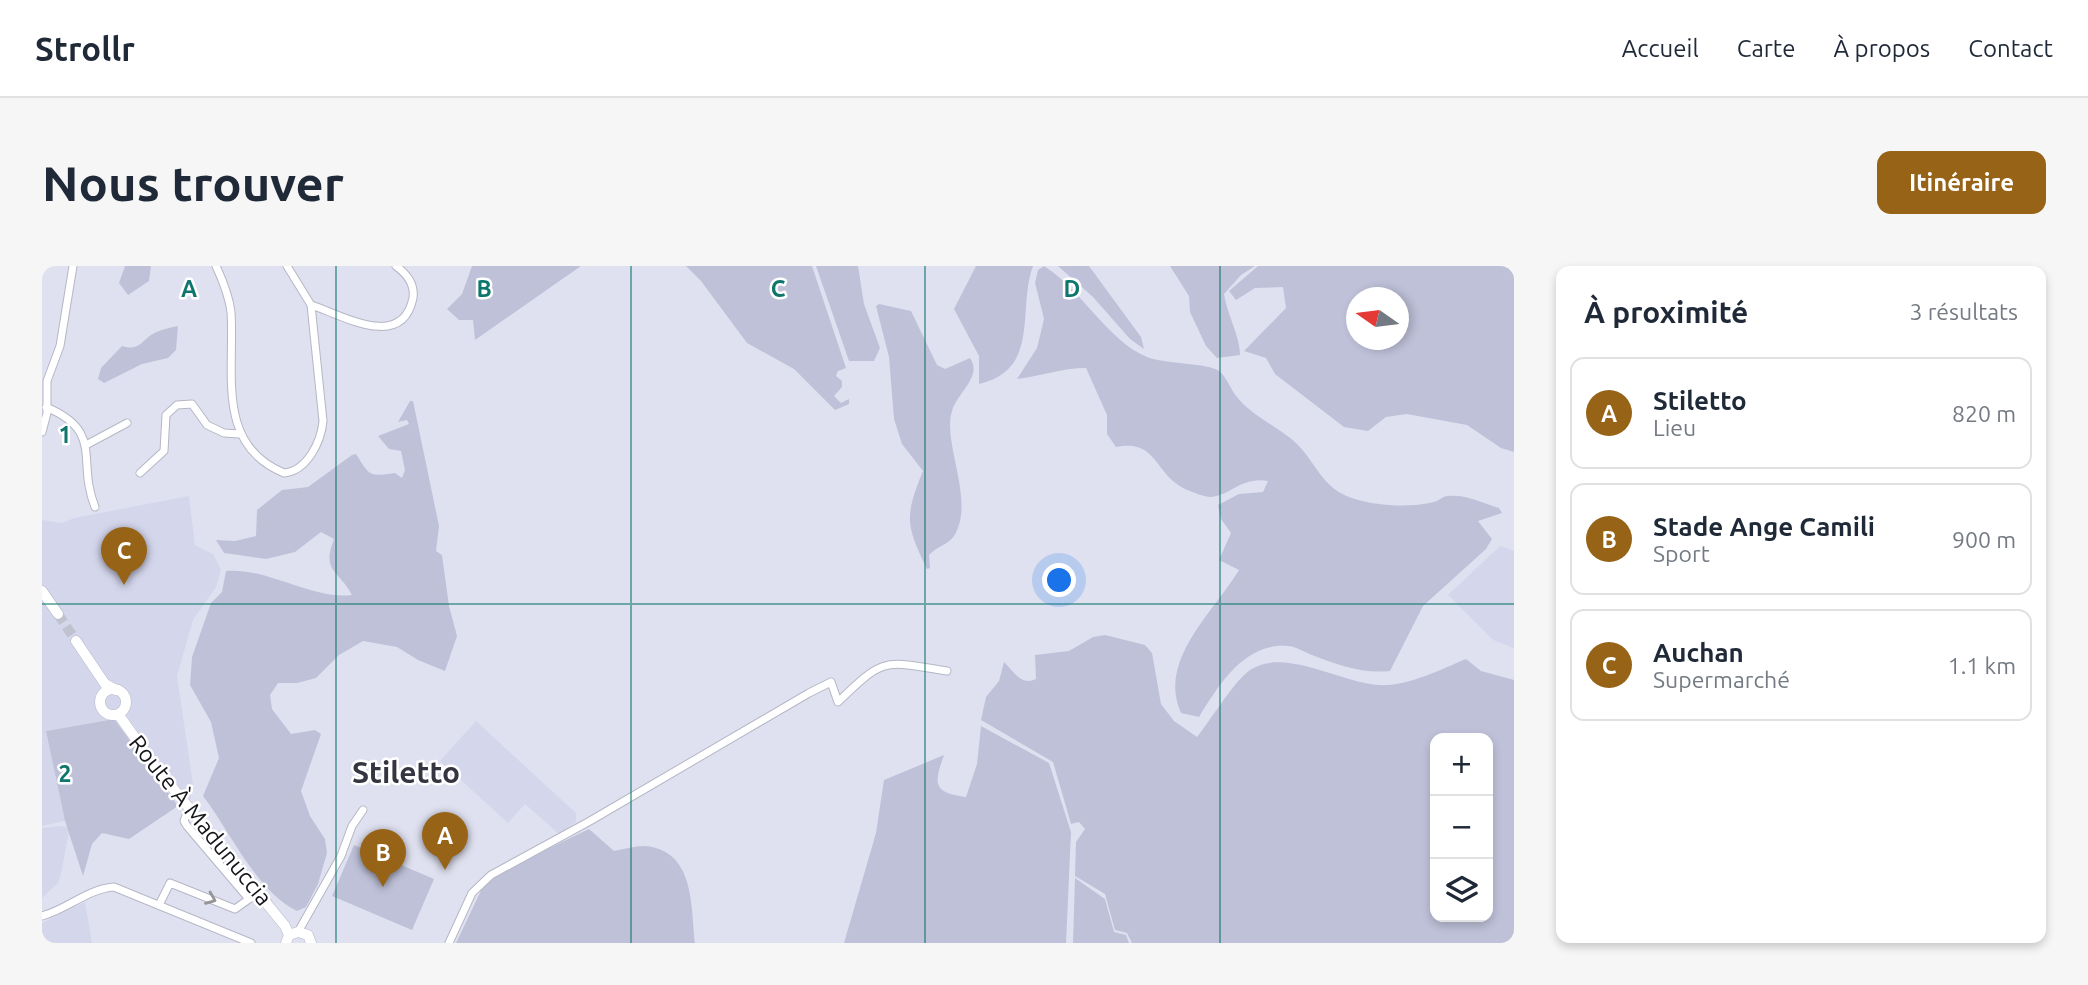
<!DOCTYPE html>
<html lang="fr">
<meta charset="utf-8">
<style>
body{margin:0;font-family:Ubuntu,sans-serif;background:#f6f6f7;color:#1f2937}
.controls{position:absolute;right:21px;bottom:21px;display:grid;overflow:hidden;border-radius:14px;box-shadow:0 4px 10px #0003}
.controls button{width:63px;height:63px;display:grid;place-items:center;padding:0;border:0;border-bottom:2px solid #e0e1e3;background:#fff;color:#1f2937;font:35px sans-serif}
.compass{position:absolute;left:1304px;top:21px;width:63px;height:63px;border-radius:50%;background:#fff;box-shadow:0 4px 10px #0003;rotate:284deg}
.you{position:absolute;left:1018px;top:315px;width:24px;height:24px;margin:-18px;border:5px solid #fff;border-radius:50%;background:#1a73e8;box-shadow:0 0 0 10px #1a73e833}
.badge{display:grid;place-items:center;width:46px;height:46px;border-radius:50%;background:#966317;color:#fff;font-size:23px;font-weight:700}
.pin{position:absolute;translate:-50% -58px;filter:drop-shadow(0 2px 4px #0008)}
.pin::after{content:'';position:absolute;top:37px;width:24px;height:21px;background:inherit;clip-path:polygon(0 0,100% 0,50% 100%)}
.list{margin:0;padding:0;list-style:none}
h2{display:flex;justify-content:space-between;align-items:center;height:91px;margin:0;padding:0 28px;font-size:30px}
h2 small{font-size:23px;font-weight:400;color:#747a83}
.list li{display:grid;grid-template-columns:46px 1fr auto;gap:21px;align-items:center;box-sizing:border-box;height:112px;margin:0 14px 14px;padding:0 14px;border:2px solid #e0e1e3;border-radius:14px}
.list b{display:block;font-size:26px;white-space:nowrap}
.list p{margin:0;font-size:23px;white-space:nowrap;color:#747a83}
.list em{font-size:23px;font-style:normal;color:#747a83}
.icon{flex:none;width:38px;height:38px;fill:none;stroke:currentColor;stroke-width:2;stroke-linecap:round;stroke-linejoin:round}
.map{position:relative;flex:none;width:1472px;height:677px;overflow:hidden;border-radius:14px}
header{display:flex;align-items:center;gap:42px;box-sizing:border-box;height:98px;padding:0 35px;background:#fff;border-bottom:2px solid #e0e1e3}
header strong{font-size:33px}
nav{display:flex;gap:38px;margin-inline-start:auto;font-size:24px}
.intro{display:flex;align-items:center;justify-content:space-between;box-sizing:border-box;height:168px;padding:0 42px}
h1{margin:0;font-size:49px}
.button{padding:18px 32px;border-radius:14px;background:#966317;color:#fff;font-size:24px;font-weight:700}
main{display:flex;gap:42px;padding:0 42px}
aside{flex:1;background:#fff;border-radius:14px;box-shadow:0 4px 10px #0003}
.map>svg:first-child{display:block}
.built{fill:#d4d6ec}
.green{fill:#bfc1d9;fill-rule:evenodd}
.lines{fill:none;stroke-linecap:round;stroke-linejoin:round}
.secondary-tunnel{stroke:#c1c2d0;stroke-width:10;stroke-dasharray:10 5;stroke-linecap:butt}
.street-casing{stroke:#b5b7c5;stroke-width:9}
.secondary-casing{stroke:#b5b7c5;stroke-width:11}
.street{stroke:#fff;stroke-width:7}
.secondary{stroke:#fff;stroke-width:10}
.oneway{stroke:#959598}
.grid{fill:none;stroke:#0f766e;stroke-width:2;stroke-opacity:0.55}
.labels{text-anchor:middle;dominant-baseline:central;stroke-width:5;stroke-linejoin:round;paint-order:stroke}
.street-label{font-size:23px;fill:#14141a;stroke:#fff}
.district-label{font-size:30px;font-weight:bold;fill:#343540;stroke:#fff}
.grid-label{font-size:23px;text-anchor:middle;font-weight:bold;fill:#0f766e;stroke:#fff;stroke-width:5;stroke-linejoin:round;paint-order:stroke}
</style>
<header>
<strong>Strollr</strong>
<nav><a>Accueil</a><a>Carte</a><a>À propos</a><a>Contact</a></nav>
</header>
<div class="intro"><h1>Nous trouver</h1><a class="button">Itinéraire</a></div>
<main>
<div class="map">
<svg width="1472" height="677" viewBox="0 0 1472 677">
<rect width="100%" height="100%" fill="#dfe1f0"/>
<path class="built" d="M147 230 153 279 171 288 179 304 174 321 151 354 135 410 151 518 148 536 134 521 85 450 4 465 23 555 0 560V254L20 257 32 252Z
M1458 280 1472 285V382L1451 374 1406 329Z
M434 455 534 547V556L517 568 483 538 466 557 398 495Z
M17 560 25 561 27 565 19 608 16 617 0 632V562Z
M43 636 50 677H0V657Z"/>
<path class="green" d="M83 0H109L107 15 86 29 77 17Z
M430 0H539L433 74 431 54H417L405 43 420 28Z
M644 0H770L804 102 796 105 794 110 800 115V121L792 130 799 137 807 133V138L793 144 752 103 705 77 659 15Z
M774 0H816L822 38 838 82 832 95H807Z
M934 0H991C975 43 999 104 937 118V90L912 43Z
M1002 0C1039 23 1066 75 1105 91 1122 98 1167 97 1177 105 1185 111 1188 123 1195 131 1210 150 1235 160 1253 176 1276 198 1279 223 1313 233 1335 240 1369 242 1392 236 1397 235 1400 230 1406 230 1423 228 1441 237 1457 242L1460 247 1436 255 1450 273 1444 283 1381 340 1348 405C1320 408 1296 399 1270 389 1262 386 1253 380 1245 380 1202 377 1177 419 1157 451L1139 447C1115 394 1172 346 1197 304L1177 294 1189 267 1179 253 1176 239 1197 228 1221 226 1226 215C1200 210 1189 229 1169 231 1162 231 1150 226 1143 223 1111 207 1116 173 1074 181L1065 168V149L1044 102C1020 102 999 110 975 113L995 82 1002 53 993 17 996 4Z
M1016 0H1047L1099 71 1102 83 1088 73 1051 31Z
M1128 0H1213L1199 9 1182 28C1185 49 1198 69 1198 89L1175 92 1164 80 1148 46 1147 30Z
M1216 0H1472V186L1459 182 1425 159 1365 148 1344 151 1326 165 1302 161 1233 108 1224 92 1202 85 1244 42 1241 21 1213 22 1194 34 1187 25ZM1314 32H1356V74H1314Z
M837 38 869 45 895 99 903 103 928 92C941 110 915 127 910 145 900 177 934 236 912 270 907 278 894 281 887 289L888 302 885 303C864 260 862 251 881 205L860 178 852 153 847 91 834 40Z
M136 60 134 84 126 92 100 98 62 117 56 113 59 102 80 80C96 85 98 77 109 69 117 64 126 62 136 60Z
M368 135H371L397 260 394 285 400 289 407 340 415 370 403 405 376 394 355 381 321 375 297 389 274 412 255 417H236L228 429 230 443 249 468 273 464 279 468 259 525 268 550 283 573 285 587 276 618 264 641 255 645C214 625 188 565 161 530L177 492 169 456 148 419 150 391 169 337 180 326 184 305C225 301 270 334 310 329 297 304 279 306 292 273L279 266 253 286 224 293 182 287 174 274 193 275 214 270 215 244 240 224 266 221 310 189 314 188C328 210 327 211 353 207L360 212 363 204 359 185 347 183 336 170 367 158 365 154 356 156Z
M1063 369 1103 379 1110 387 1119 438 1132 455 1155 471C1168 455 1192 415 1208 404 1243 381 1298 417 1337 419 1364 421 1400 403 1424 393L1439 405 1472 414V677H1090L1085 667 1073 664 1063 628 1033 610 1034 576 1043 563 1037 556 1029 558 1011 496 939 454 944 431 957 415 962 396C972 406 979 420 994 413L993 389 1027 385 1051 371ZM1393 472H1446V651H1393Z
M72 453 136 540 87 573 60 567 50 578 41 610 23 555 4 465Z
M939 460 1007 497 1029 566 1024 677H802L834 567 842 514 902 489C892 517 890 527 924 531L935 498Z
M547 563 572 585C583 583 600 578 610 581 653 590 649 643 653 677H414L445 612Z
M312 579 392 613 370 664 290 630Z
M1033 612 1063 633 1072 666 1084 669 1087 677H1031Z"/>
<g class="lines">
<path class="secondary-tunnel" d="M16 348 34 375"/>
<defs>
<path id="street" d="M174 0C181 15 187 30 189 46 193 105 173 179 242 207 265 205 279 176 281 155L269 39 245 0
M269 39C298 48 360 86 371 32 373 18 365 8 354 0
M4 141C63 166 34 194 53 241
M0 166 5 147V115L18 80 31 0
M44 179 85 157
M98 207 122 185 124 149 135 139 150 138 165 159 182 167 197 168
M147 542 142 555 145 560 207 633 217 628
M117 639 128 617 193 643 207 633
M0 650C26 643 45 623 72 621L209 677
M256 666 299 590 310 560 321 544
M407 677 430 627 449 609 548 555 767 427 789 416 796 436C843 390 842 395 905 405"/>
<path id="secondary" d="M0 325 16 348
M34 375 63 418 74 424
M58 436a13 13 0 1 1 26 0a13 13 0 1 1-26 0Z
M76 448 113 500 243 660 247 669
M244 677 247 669 256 666 266 669 269 677"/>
</defs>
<use href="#street" class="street-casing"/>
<use href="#secondary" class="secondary-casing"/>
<use href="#street" class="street"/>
<use href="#secondary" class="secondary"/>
</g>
<defs><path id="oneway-chevron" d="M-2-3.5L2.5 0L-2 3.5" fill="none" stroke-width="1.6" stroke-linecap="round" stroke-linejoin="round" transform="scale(1.75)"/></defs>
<use class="oneway" href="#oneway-chevron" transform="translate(169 633) rotate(22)"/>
<path class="grid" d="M294 0V677M589 0V677M883 0V677M1178 0V677M0 338H1472"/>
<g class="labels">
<g class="street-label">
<text transform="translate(159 554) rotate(51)">Route À Madunuccia</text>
</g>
<g class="district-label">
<text x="364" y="506">Stiletto</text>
</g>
</g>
<g class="grid-label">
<text x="147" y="31">A</text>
<text x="442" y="31">B</text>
<text x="736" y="31">C</text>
<text x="1030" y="31">D</text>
<text x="23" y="177">1</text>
<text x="23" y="516">2</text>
</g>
</svg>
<div class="controls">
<button>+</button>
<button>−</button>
<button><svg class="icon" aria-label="layers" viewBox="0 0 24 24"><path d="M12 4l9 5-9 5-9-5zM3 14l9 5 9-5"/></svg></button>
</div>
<svg class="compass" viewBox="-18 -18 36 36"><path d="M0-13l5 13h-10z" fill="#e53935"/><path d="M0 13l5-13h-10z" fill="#747a83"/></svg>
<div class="you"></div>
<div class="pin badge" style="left:403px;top:604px">A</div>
<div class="pin badge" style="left:341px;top:621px">B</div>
<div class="pin badge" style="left:82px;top:319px">C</div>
</div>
<aside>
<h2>À proximité<small>3 résultats</small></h2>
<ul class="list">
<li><span class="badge">A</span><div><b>Stiletto</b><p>Lieu</p></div><em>820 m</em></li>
<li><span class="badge">B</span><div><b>Stade Ange Camili</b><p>Sport</p></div><em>900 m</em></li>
<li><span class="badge">C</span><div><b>Auchan</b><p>Supermarché</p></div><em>1.1 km</em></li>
</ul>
</aside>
</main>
